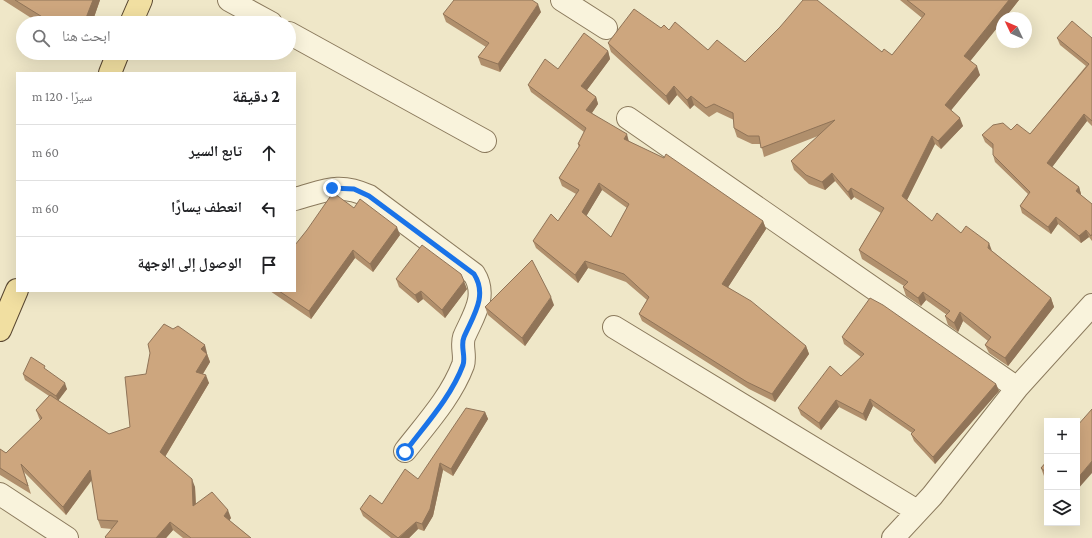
<!DOCTYPE html>
<html lang="ar">
<meta charset="utf-8">
<style>
body{margin:0;font-family:"Crimson Pro","Noto Naskh Arabic",serif;background:#f6f6f6;color:#202124;direction:rtl}
.controls{position:absolute;right:12px;bottom:12px;display:grid;overflow:hidden;border-radius:0px;box-shadow:0 4px 16px #0002}
.controls button{width:36px;height:36px;display:grid;place-items:center;padding:0;border:0;border-bottom:1px solid #e0e0e0;background:#fff;color:#202124;font:20px sans-serif}
.compass{position:absolute;left:996px;top:12px;width:36px;height:36px;border-radius:50%;background:#fff;box-shadow:0 4px 16px #0002;rotate:314deg}
.stop{position:absolute;width:12px;height:12px;margin:-9px;border:3px solid #1a73e8;border-radius:50%;background:#fff}
.stop.end{background:#1a73e8;border-color:#fff;box-shadow:0 1px 4px #0008}
.list{margin:0;padding:0;list-style:none}
h2{display:flex;justify-content:space-between;align-items:center;height:52px;margin:0;padding:0 16px;font-size:17px}
h2 small{font-size:13px;font-weight:400;color:#757577}
.list li{display:grid;grid-template-columns:26px 1fr auto;gap:12px;align-items:center;box-sizing:border-box;height:56px;padding:0 16px;border-top:1px solid #e0e0e0}
.list b{display:block;font-size:15px;white-space:nowrap}
.list em{font-size:13px;font-style:normal;color:#757577}
.icon{flex:none;width:22px;height:22px;fill:none;stroke:currentColor;stroke-width:2;stroke-linecap:round;stroke-linejoin:round}
.map{position:relative;flex:none;width:1092px;height:538px;overflow:hidden;direction:ltr}
.search{position:absolute;background:#fff;box-shadow:0 4px 16px #0002;left:16px;top:16px;width:280px;height:44px;display:flex;align-items:center;gap:10px;box-sizing:border-box;padding:0 14px;border-radius:22px;color:#757577;font-size:15px}
.panel{position:absolute;background:#fff;box-shadow:0 4px 16px #0002;left:16px;top:72px;width:280px;height:220px;border-radius:0px;direction:rtl}
.map>svg:first-child{display:block}
.lines{fill:none;stroke-linecap:round;stroke-linejoin:round}
.minor-casing{stroke:#8b7a5d;stroke-width:24}
.major-casing{stroke:#594731;stroke-width:24}
.minor{stroke:#f9f3dc;stroke-width:22}
.major{stroke:#f1dfa1;stroke-width:22}
.wall{fill:#b08f6c;fill-rule:evenodd}
.shaded-wall{fill:#907458}
.building{fill:#cda67e;stroke:#907458;fill-rule:evenodd}
.route{stroke:#1a73e8;stroke-width:5}
</style>
<div class="map">
<svg width="1092" height="538" viewBox="0 0 1092 538">
<rect width="100%" height="100%" fill="#efe7c8"/>
<g class="lines">
<defs>
<path id="minor" d="M229 0 271 23
M562 0 606 28
M289 33 485 141
M628 118 1017 388
M295 199C325 191 338 182 369 196L474 274C488 296 473 316 464 337 461 346 466 356 463 365 451 397 426 424 405 451
M614 327 917 511
M0 494 67 538
M893 538 932 496 1017 388 1092 305"/>
<path id="major" d="M131 23 141 0
M110 73 118 53
M0 330 17 290"/>
</defs>
<use href="#minor" class="minor-casing"/>
<use href="#major" class="major-casing"/>
<use href="#minor" class="minor"/>
<use href="#major" class="major"/>
</g>
<path class="wall" d="M3 0H100L92 23H39Z
M900 0H1019L970 61 980 75 951 110 963 126 941 149 935 144 907 200 932 221 961 233 992 251 1051 298 1054 307 1008 366 989 353 985 345 988 341 963 321 958 332 948 325 945 316 947 315 926 300 921 306 906 296 903 287 904 286 862 259 859 250 881 213 854 197 851 200 835 181 825 190 809 184 794 170 791 161 818 136 764 157 761 144H752L737 137 734 128V120L717 112 709 117 694 105 690 109 677 95 669 105 611 52 608 43 661 28 669 30 708 50 745 62 882 52 892 55 922 18Z
M541 12 500 72 481 65 478 57 486 47 446 22 443 14Z
M1057 38H1092V126L1087 121 1052 167 1079 187 1081 194V195L1092 204V241L1089 237 1081 243 1058 224 1051 234 1022 213 1020 206 1028 194 995 162 993 155V149L985 142 982 135 1011 130 1030 134 1086 66 1060 45Z
M608 51 610 59 587 90 596 97 598 104 592 113 629 141 763 221 766 229 728 287 806 346 809 354 775 402 749 389 642 321 639 314 647 300 626 282 588 268 578 283 536 248 533 241 558 221 576 194 562 186 559 178 579 148 578 144 584 132 531 92 528 85 558 69ZM602 190 627 208 611 237 586 216Z
M354 208 400 235 373 272 355 258 311 319 270 291H295Z
M396 279 467 289 445 318 423 299 418 303 399 287Z
M554 305 525 346 488 315 485 307Z
M842 337 996 384 999 391 935 464 914 441 911 434 912 433 873 406 866 421 839 407 821 430 801 415 798 408 841 376 861 357 844 344Z
M207 353V354L210 362 203 374 209 383 165 457 195 487 196 504 231 518 229 520 251 538H183L173 530 166 538H105V537L112 529 101 528 98 520 92 480 66 515 24 472 31 494 0 475V449L6 453 40 420 39 418 36 410 49 396 25 380 23 374 47 371 67 389 58 400 109 434 130 427 146 374Z
M485 412 488 419 453 476 443 470 433 516 424 531 418 529 409 538H391L363 516 360 509 382 504 418 479Z
M1047 461V478L1044 476 1041 468Z"/>
<path class="shaded-wall" d="M93 0H100L92 23H84Z
M1009 0H1019L1005 18H1002V22L967 65 964 56Z
M538 4 541 12 500 72 498 64Z
M608 51 610 59 584 94 581 86Z
M977 66 980 75 948 114 945 105Z
M674 86 677 95 669 105 666 96Z
M691 96 694 105 690 109 687 100Z
M596 97 598 104 589 117 586 110Z
M1084 114 1087 121 1050 170 1047 163Z
M960 118 963 126 941 149 938 141Z
M627 134 629 142 624 139Z
M932 136 935 144 905 204 902 196Z
M832 173 835 181 825 190 822 182Z
M599 183 602 190 584 220 582 212Z
M1079 187 1081 194 1078 198 1076 191Z
M851 188 854 197 851 200 848 192Z
M1056 217 1058 224 1051 234 1048 227Z
M763 221 766 229 725 292 722 284Z
M397 227 400 235 373 272 370 264Z
M1086 230 1089 237 1081 243 1079 236Z
M989 243 992 251 988 248Z
M353 250 355 258 311 319 309 311Z
M585 261 588 268 578 283 575 275Z
M464 281 467 289 445 318 442 310Z
M421 291 423 299 418 303 415 295Z
M923 292 926 300 921 306 918 298Z
M551 297 554 305 525 346 522 338Z
M1051 298 1054 307 1008 366 1005 358Z
M960 312 963 321 958 332 954 323Z
M205 345 207 353 204 357 201 349Z
M806 346 809 354 775 402 772 394Z
M207 354 210 362 199 380 196 372Z
M206 375 209 383 163 460 160 452Z
M65 383 67 389 58 401 56 396Z
M996 384 999 391 935 464 933 457Z
M870 399 873 406 866 421 863 414Z
M836 400 839 407 821 430 819 423Z
M485 412 488 419 453 476 451 469Z
M1092 461V473L1077 490V479Z
M440 463 443 470 433 516 424 531 422 524Z
M90 470 93 478 66 515 63 507Z
M192 479 195 487 196 514 193 506Z
M228 510 231 518 227 524 224 516Z
M170 522 173 530 166 538H156Z
M416 522 418 529 409 538H399Z"/>
<path class="building" d="M15 0H93L84 23H52Z
M454 0H532L538 4 498 64 478 57 489 43 443 14Z
M803 0H817L882 52 884 49 892 55 925 14 907 0H1009L964 56 977 66 945 105 960 118 938 141 932 136 902 196 932 221 937 213 961 233 966 226 989 243 988 248 1051 298 1005 358 985 345 991 337 960 312 954 323 945 316 950 311 923 292 918 298 903 287 908 282 859 250 884 208 851 188 848 192 832 173 822 182 806 175 791 161 835 120 761 148 759 136H748L734 128 733 113 714 104 706 108 691 96 687 100 674 86 666 96 608 43 634 9 661 28 664 25 669 30 675 22 708 50 717 40 745 62 780 27Z
M1072 21 1092 38V121L1084 114 1047 163 1079 187 1076 191 1092 204V234L1091 236 1086 230 1079 236 1056 217 1048 227 1020 206 1030 192 993 155V144L982 135 993 125 1003 123 1011 130 1017 124 1030 134 1089 64 1057 38Z
M584 33 608 51 581 86 596 97 586 110 627 134 624 139 664 158 666 154 763 221 722 284 751 301 806 346 772 394 747 382 639 314 649 297 624 274 585 261 575 275 533 241 551 214 558 221 579 190 559 178 580 145 578 144 586 128 528 85 545 59 558 69ZM599 183 629 204 611 237 582 212Z
M332 194H335L354 208 360 199 397 227 370 264 353 250 309 311 279 291H295V245L307 230Z
M422 245 461 274 464 281 442 310 421 291 415 295 396 279Z
M532 260 551 297 522 338 485 307Z
M870 298 883 305 996 384 933 457 911 434 915 430 870 399 863 414 836 400 819 423 798 408 830 366 841 376 864 354 842 337Z
M164 324 173 329 178 326 205 345 201 349 207 354 196 372 206 375 160 452 192 479 193 506 212 492 228 510 224 516 251 538H191L170 522 156 538H106L105 537 118 521 98 520 90 470 63 507 21 464 28 486 0 468V449L6 453 42 418 36 410 50 395 109 434 130 427 125 377 146 374 150 353 148 344Z
M31 357 45 366 44 368 65 383 56 396 23 374Z
M466 408 485 412 451 469 440 463 430 509 422 524 416 522 398 538 360 509 370 495 382 504 405 469 418 479Z
M1092 409V461L1077 479V426Z
M1047 461V473L1041 468Z"/>
<g class="lines">
<path class="route" d="M332 188 354 189 369 196 474 274C488 296 473 316 464 337 460 346 466 356 463 365 451 397 426 424 405 452"/>
</g>
</svg>
<div class="controls">
<button>+</button>
<button>−</button>
<button><svg class="icon" aria-label="layers" viewBox="0 0 24 24"><path d="M12 4l9 5-9 5-9-5zM3 14l9 5 9-5"/></svg></button>
</div>
<svg class="compass" viewBox="-18 -18 36 36"><path d="M0-13l5 13h-10z" fill="#e53935"/><path d="M0 13l5-13h-10z" fill="#757577"/></svg>
<div class="stop" style="left:405px;top:452px"></div>
<div class="stop end" style="left:332px;top:188px"></div>
<div class="search"><svg class="icon" aria-label="search" viewBox="0 0 24 24"><circle cx="10" cy="10" r="6"/><path d="M15 15l6 6"/></svg>ابحث هنا</div>
<section class="panel">
<h2>2 دقيقة<small>سيرًا · 120 m</small></h2>
<ul class="list">
<li><svg class="icon" aria-label="ahead" viewBox="0 0 24 24"><path d="M12 20V5M6 11l6-6 6 6"/></svg><div><b>تابع السير</b></div><em>60 m</em></li>
<li><svg class="icon" aria-label="left" viewBox="0 0 24 24"><path d="M17 20v-9H6M10 6l-5 5 5 5"/></svg><div><b>انعطف يسارًا</b></div><em>60 m</em></li>
<li><svg class="icon" aria-label="arrive" viewBox="0 0 24 24"><path d="M6 21V4h12l-3 4 3 4H6"/></svg><div><b>الوصول إلى الوجهة</b></div></li>
</ul>
</section>
</div>
